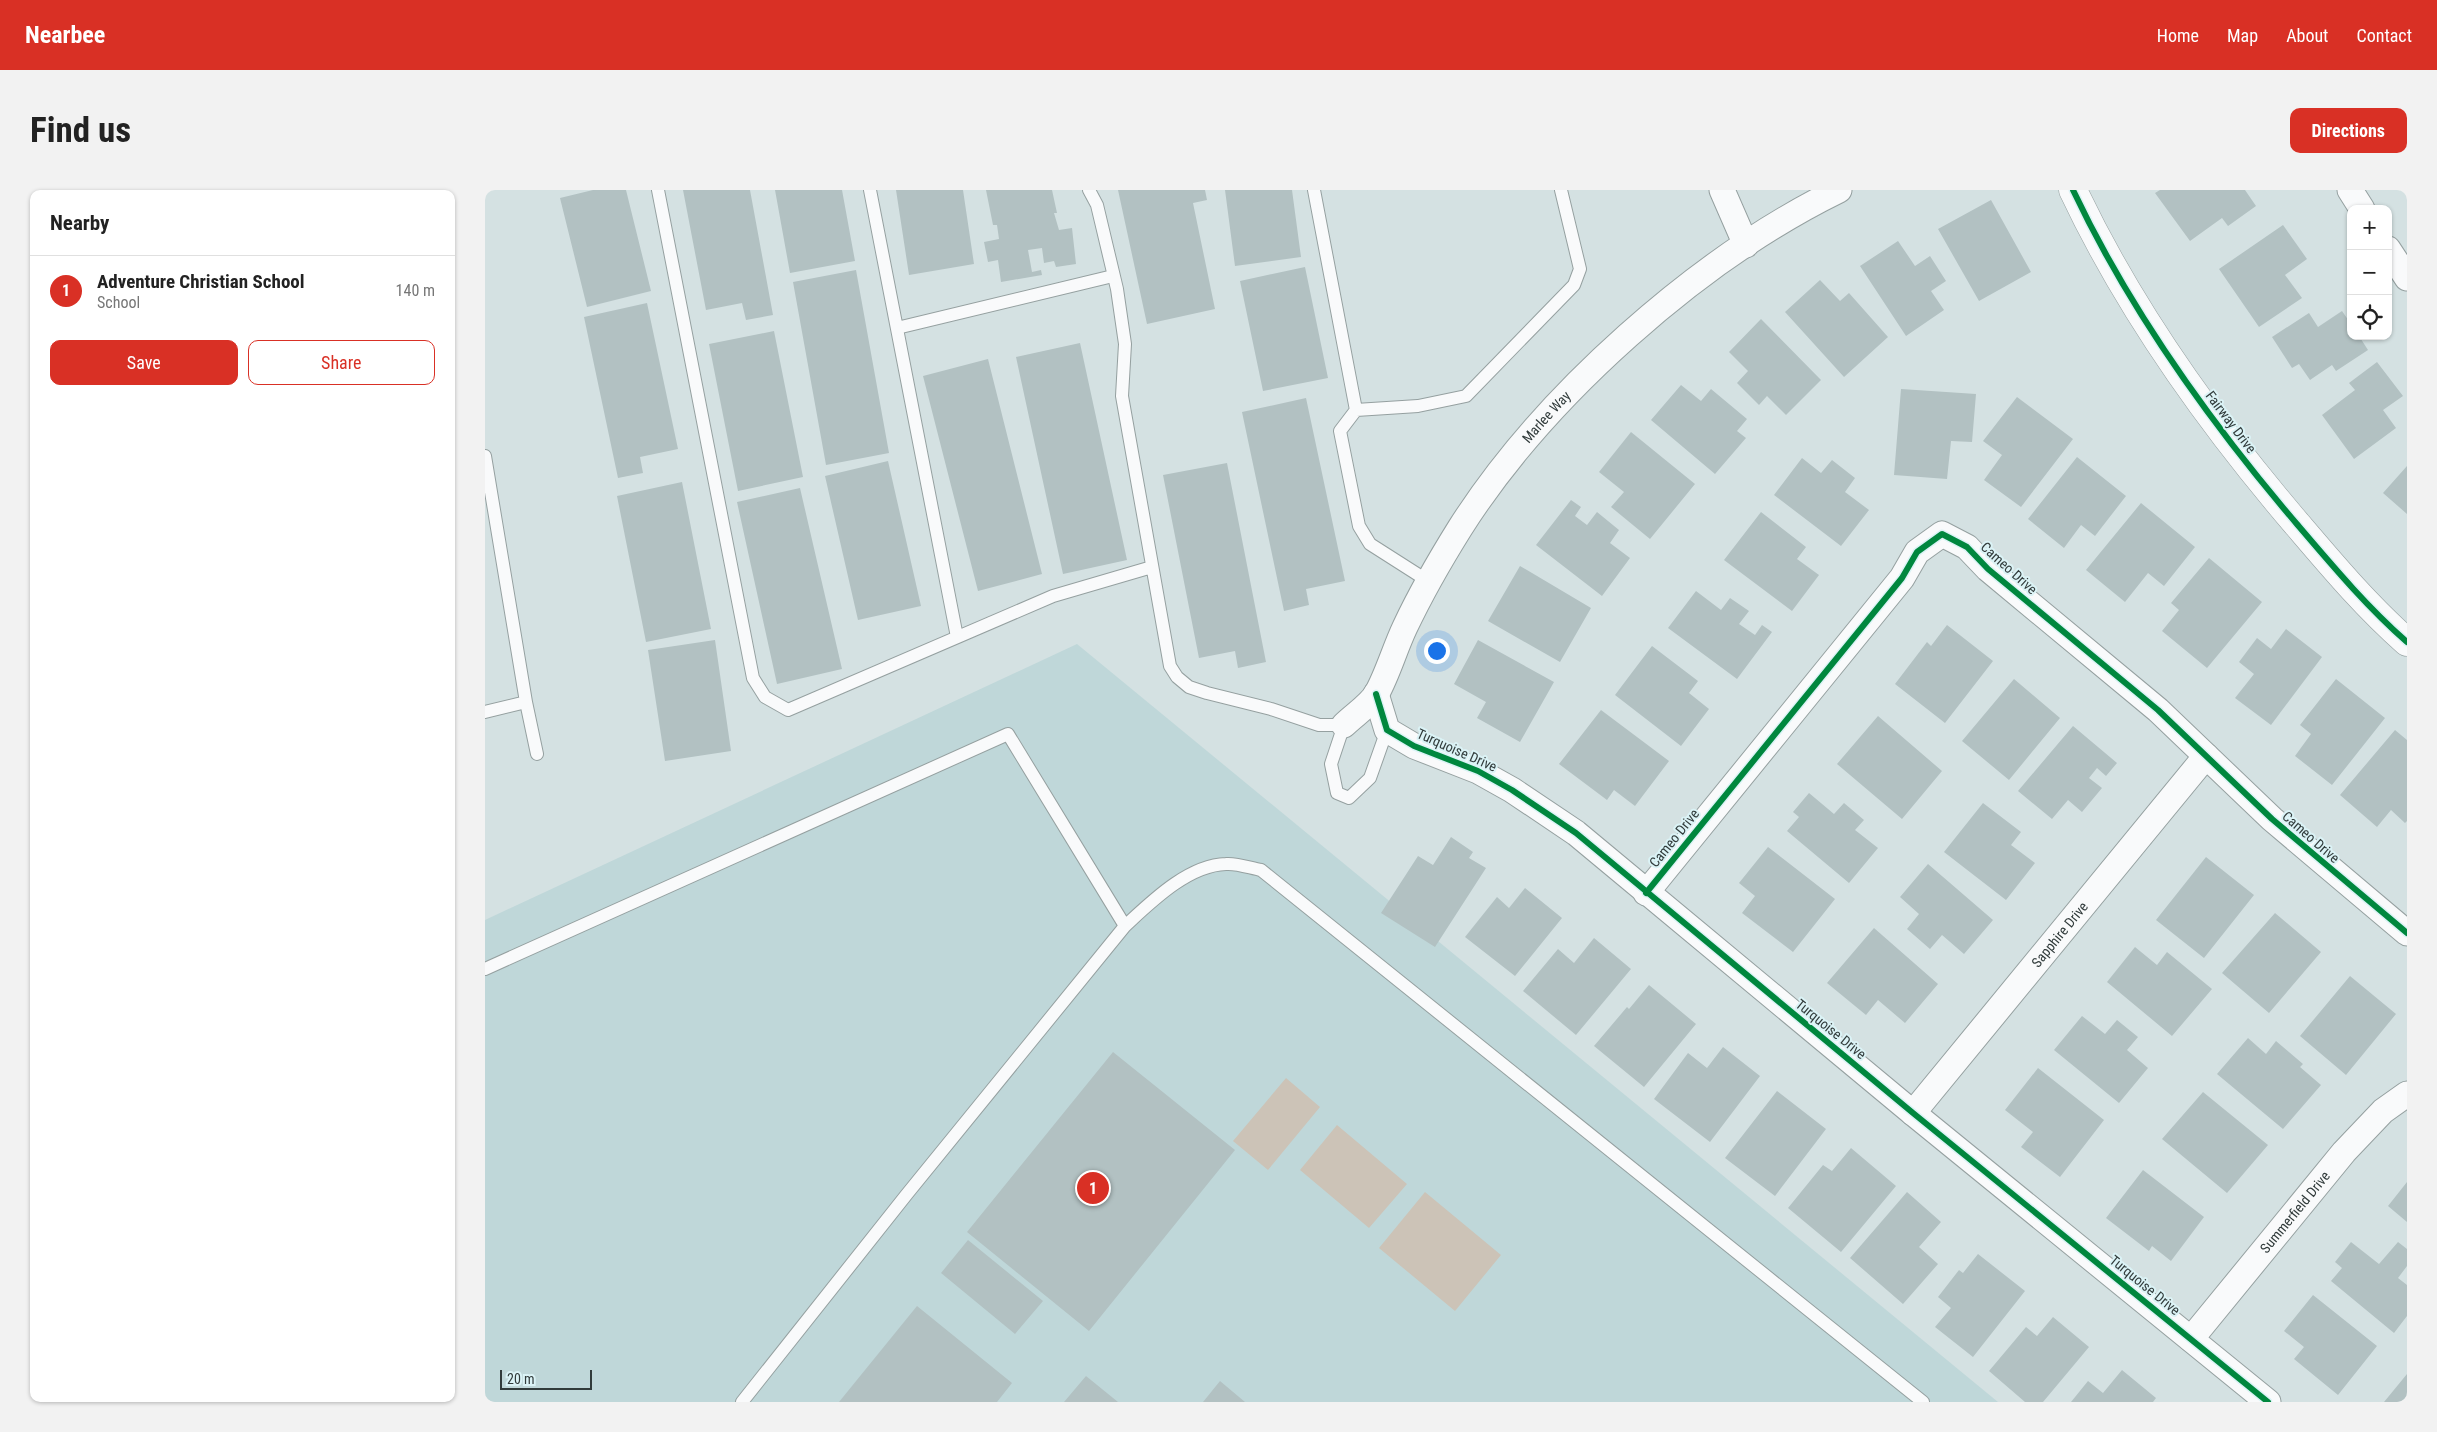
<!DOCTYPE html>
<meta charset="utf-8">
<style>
body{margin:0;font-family:"Roboto Condensed",sans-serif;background:#f2f2f2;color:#222}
.controls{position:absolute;right:15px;top:15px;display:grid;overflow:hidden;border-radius:10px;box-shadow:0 1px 4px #0004}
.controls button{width:45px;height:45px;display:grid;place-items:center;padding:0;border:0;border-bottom:1px solid #e0e0e0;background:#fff;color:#222;font:25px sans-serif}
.scale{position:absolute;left:15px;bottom:12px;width:92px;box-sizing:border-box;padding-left:5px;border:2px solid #313b3b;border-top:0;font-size:14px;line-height:18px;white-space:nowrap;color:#313b3b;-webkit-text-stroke:4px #dbf3f6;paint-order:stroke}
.you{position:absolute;left:951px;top:460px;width:18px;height:18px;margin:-12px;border:4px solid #fff;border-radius:50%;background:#1a73e8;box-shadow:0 0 0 8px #1a73e833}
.badge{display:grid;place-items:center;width:32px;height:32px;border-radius:50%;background:#d93025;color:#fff;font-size:16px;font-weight:700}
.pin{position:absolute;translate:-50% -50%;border:2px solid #fff;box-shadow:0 1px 5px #0006}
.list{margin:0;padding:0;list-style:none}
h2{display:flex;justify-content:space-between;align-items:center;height:65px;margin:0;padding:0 20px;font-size:21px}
h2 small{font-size:16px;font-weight:400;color:#767676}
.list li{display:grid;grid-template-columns:32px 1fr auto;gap:15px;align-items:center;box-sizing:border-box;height:70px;padding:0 20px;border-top:1px solid #e0e0e0}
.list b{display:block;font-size:19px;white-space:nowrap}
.list p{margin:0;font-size:16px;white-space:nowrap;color:#767676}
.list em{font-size:16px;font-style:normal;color:#767676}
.actions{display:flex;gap:10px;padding:15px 20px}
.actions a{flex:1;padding:11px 0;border:1px solid #d93025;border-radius:10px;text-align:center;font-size:18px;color:#d93025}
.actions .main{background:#d93025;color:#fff}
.icon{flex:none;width:28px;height:28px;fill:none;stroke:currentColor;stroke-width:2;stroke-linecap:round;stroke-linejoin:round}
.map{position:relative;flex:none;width:1922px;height:1212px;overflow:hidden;border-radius:10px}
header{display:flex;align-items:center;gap:30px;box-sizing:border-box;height:70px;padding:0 25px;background:#d93025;color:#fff}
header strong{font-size:24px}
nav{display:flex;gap:28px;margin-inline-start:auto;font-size:18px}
.intro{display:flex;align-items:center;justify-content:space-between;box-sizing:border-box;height:120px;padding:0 30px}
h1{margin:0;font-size:35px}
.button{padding:12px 22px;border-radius:10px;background:#d93025;color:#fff;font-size:18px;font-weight:700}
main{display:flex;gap:30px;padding:0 30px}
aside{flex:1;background:#fff;border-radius:10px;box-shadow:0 1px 4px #0004}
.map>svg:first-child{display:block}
.built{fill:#bfd7d9}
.green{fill:#ccc3b7}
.building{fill:#b2c1c2}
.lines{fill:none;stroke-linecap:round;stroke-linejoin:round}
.lane-casing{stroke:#95a0a0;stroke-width:14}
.street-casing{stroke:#95a0a0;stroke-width:27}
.secondary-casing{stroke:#95a0a0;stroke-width:29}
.lane{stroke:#f9fafb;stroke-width:12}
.street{stroke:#f9fafb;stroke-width:25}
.secondary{stroke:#f9fafb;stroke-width:28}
.cycleway-casing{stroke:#dbf3f6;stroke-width:9}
.cycleway{stroke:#00873e;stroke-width:6}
.labels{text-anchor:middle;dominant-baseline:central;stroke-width:4;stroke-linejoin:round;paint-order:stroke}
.street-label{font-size:14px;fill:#313b3b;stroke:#dbf3f6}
</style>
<header>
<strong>Nearbee</strong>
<nav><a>Home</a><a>Map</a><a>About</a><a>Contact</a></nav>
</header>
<div class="intro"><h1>Find us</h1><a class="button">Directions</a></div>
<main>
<aside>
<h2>Nearby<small></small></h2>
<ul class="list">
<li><span class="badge">1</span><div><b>Adventure Christian School</b><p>School</p></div><em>140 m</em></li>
</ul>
<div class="actions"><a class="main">Save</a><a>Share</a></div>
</aside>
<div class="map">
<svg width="1922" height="1212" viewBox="0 0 1922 1212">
<rect width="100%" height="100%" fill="#d4e1e2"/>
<path class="built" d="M592 454 1513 1212H0V730Z"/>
<path class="green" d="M801 888 835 917 783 980 748 951Z
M852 935 922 994 884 1038 815 980Z
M940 1002 1016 1065 970 1121 894 1058Z"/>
<path class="building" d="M108 0H141L166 101 102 117 75 8Z
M198 0H265L288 125 261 130 257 113 221 120Z
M290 0H357L370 71 305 83Z
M411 0H478L489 74 424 85Z
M501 0H567L572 23H569L574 40 587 38 591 74 571 77 569 71 559 73 557 58 543 60 547 82 556 80 557 85 516 92 513 70 503 72 499 52 514 49 512 35H508Z
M633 0H720L722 10 708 13 730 119 662 134Z
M740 0H807L816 67 750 76Z
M1675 0H1760L1771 16 1743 36 1737 28 1705 51 1670 3Z
M1506 10 1546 82 1494 111 1453 39Z
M1798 35 1822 69 1800 85 1817 108 1774 137 1734 79Z
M1413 51 1430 76 1445 66 1461 91 1446 101 1459 120 1421 146 1375 76Z
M820 77 843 188 778 201 755 91Z
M371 80 404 263 341 275 308 92Z
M1335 90 1355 111 1364 103 1403 147 1359 187 1300 122Z
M162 113 193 259 155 267 158 283 133 288 99 127Z
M1857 121 1866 134V146H1874L1883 160 1851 181 1847 175 1825 190 1814 174 1807 178 1787 147 1824 123 1833 137Z
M1276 129 1336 190 1301 225 1282 206 1274 215 1252 193 1263 181 1244 162Z
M289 141 318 287 253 301 224 154Z
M595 153 642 370 578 384 531 167Z
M503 169 557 384 493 401 438 186Z
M1892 172 1918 206 1898 220 1911 238 1869 269 1837 225 1870 200 1864 193Z
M1196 195 1216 211 1226 199 1262 229 1252 241 1261 248 1230 284 1166 230Z
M1416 199 1491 204 1487 252 1466 251 1462 289 1409 285Z
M1532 207 1588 249 1536 317 1499 290 1517 265 1498 251Z
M821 208 860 391 821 399 824 415 799 421 757 222Z
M1146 242 1210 294 1165 349 1126 317 1139 302 1114 282Z
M1592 267 1641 306 1610 346 1596 335 1579 358 1543 329Z
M1317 268 1336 283 1347 270 1370 288 1360 302 1384 320 1356 356 1289 305Z
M403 271 436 416 373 430 340 286Z
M742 273 781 472 753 478 750 461 714 468 678 285Z
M1922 276V324L1898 303Z
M197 292 226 439 161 452 132 306Z
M315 298 357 479 292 494 252 312Z
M1086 310 1096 317 1090 326 1102 335 1112 322 1134 340 1125 353 1145 368 1117 406 1051 355Z
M1656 313 1710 357 1679 396 1663 383 1640 412 1601 380Z
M1276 322 1321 357 1312 369 1334 385 1307 421 1239 370Z
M1724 368 1777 412 1722 478 1677 441 1694 420 1686 413Z
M1035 376 1106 418 1075 472 1003 431Z
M1211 401 1236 420 1245 408 1264 421 1254 434 1270 445 1277 435 1287 442 1252 489 1183 438Z
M1462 435 1508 471 1460 533 1410 494 1442 452 1446 456Z
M1801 439 1837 467 1786 535 1750 508 1769 484 1754 472 1772 448 1786 459Z
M230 450 246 561 180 571 163 460Z
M993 450 1069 492 1035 552 992 528 1001 512 969 494Z
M1167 456 1213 491 1204 503 1224 519 1196 556 1130 505Z
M1529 489 1575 528 1524 590 1477 551Z
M1851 489 1900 528 1847 595 1810 566 1826 544 1815 535Z
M1116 520 1184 571 1150 616 1129 600 1122 610 1074 574Z
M1393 526 1457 581 1417 629 1352 574Z
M1588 536 1632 573 1621 586 1612 578 1604 588 1617 598 1597 622 1583 610 1567 629 1533 601Z
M1910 540 1922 550V631L1920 633 1906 620 1892 637 1855 605Z
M1324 603 1349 624 1359 613 1379 630 1370 640 1393 658 1364 693 1302 641 1314 627 1308 622Z
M1498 613 1536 642 1526 655 1550 673 1521 710 1459 662Z
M966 647 988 662 984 668 1001 678 950 757 896 723 933 666 948 675Z
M1283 657 1350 709 1308 762 1257 723 1270 706 1254 693Z
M1721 667 1769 705 1719 768 1671 730Z
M1443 674 1508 730 1479 764 1457 745 1445 759 1422 739 1434 724 1415 707Z
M1040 698 1077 728 1030 786 980 747 1012 707 1024 718Z
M1790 723 1836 762 1784 823 1737 783Z
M1389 738 1453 794 1420 833 1393 810 1381 825 1342 793Z
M1109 748 1146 779 1091 845 1038 801 1073 759 1089 773Z
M1650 757 1672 775 1682 762 1727 799 1687 846 1622 792Z
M1865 786 1911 824 1861 885 1815 846Z
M1164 795 1211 834 1159 897 1109 856 1142 817 1144 819Z
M1597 826 1620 844 1632 830 1653 847 1642 860 1663 878 1634 913 1569 860Z
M1763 848 1781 864 1791 851 1818 874 1815 877 1836 895 1798 939 1732 884Z
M1238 857 1275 886 1225 952 1169 909 1203 863 1222 878Z
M628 862 750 960 604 1141 482 1042Z
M1553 878 1619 930 1575 987 1536 957 1548 942 1520 920Z
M1292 901 1341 939 1290 1006 1240 968Z
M1718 902 1783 955 1742 1003 1677 949Z
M1366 958 1411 996 1356 1062 1303 1018 1338 975 1347 981Z
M1658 980 1719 1027 1686 1071 1667 1056 1664 1061 1621 1028Z
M1922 992V1032L1903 1016Z
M1422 1002 1456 1032 1434 1057 1453 1074 1418 1114 1365 1068Z
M483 1050 558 1111 530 1144 456 1083Z
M1866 1052 1894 1074 1913 1052 1922 1059V1076L1913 1088 1922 1095V1126L1909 1143 1846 1091 1857 1078 1850 1072Z
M1493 1064 1540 1101 1488 1167 1450 1137 1466 1118 1453 1107 1474 1080 1478 1083Z
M1828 1105 1892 1156 1853 1205 1809 1169 1819 1157 1799 1141Z
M432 1116 527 1193 512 1212H354Z
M1568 1127 1604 1157 1558 1212H1540L1504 1181 1541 1137 1552 1146Z
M1637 1180 1671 1208 1668 1212H1586L1603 1191 1618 1203Z
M1922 1184V1212H1899Z
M601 1186 633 1212H579Z
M735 1191 760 1212H718Z"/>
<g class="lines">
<defs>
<path id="lane" d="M173 0 268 488 280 507 303 520 568 406 667 377
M385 0 472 447
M604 0 612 15 632 99 640 154 637 206 685 476 692 487 704 497 722 503 786 519 834 535H859L846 574 852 603 864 608 885 588 902 540
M829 0 871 220 855 241 874 336 885 354 943 391
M412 138 628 86
M871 220 933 216 981 206 1089 95 1095 79 1076 0
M0 266 41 512 0 522
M41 512 52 564
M0 779 523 544 640 736
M257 1212 422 1004 640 736C666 712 703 675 741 674 752 673 765 678 776 680L1438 1212"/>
<g id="street">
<path d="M1237 0 1261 55"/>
<path d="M1865 0 1877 19"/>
<path d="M1903 59 1922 88"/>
<path d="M891 504 902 540 929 556 993 581 1027 600 1091 643 1428 923 1783 1212"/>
<path id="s1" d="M859 535C869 525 885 515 892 503 903 483 910 458 920 437 936 403 955 370 975 338 1059 206 1213 69 1354 0"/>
<path d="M1161 703 1417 388 1432 362 1457 344 1482 357 1503 379 1673 520 1787 629 1922 743"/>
<path id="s2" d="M1428 923 1721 566"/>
<path id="s3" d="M1706 1149 1859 962 1898 921 1922 904"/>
</g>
<path id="secondary" d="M1588 0C1645 121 1724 231 1811 333 1846 374 1881 416 1922 452"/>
</defs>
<use href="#lane" class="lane-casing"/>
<use href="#street" class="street-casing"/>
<use href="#secondary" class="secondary-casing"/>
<use href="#lane" class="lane"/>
<use href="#street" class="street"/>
<use href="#secondary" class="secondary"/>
<defs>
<path id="cycleway" d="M1588 0C1645 121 1724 231 1811 333 1846 374 1881 416 1922 452
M891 504 902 540 929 556 993 581 1027 600 1091 643 1428 923 1783 1212
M1161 703 1417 388 1432 362 1457 344 1482 357 1503 379 1673 520 1787 629 1922 743"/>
</defs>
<use href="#cycleway" class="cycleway-casing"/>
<use href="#cycleway" class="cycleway"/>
</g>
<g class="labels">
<g class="street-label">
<text stroke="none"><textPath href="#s1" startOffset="372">Marlee Way</textPath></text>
<text transform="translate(1746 232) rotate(53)">Fairway Drive</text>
<text transform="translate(1524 378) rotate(42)">Cameo Drive</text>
<text transform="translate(972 560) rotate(24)">Turquoise Drive</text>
<text transform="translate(1826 647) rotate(41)">Cameo Drive</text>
<text transform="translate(1189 648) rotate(-51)">Cameo Drive</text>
<text stroke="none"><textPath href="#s2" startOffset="231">Sapphire Drive</textPath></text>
<text transform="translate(1346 839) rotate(39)">Turquoise Drive</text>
<text stroke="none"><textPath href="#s3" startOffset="164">Summerfield Drive</textPath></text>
<text transform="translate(1660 1095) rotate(39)">Turquoise Drive</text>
</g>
</g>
</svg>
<div class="controls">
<button>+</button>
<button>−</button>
<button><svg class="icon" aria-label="locate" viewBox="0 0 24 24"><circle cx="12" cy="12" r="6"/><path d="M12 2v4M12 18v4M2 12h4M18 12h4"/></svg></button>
</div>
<div class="scale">20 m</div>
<div class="you"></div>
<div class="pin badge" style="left:608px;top:998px">1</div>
</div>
</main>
